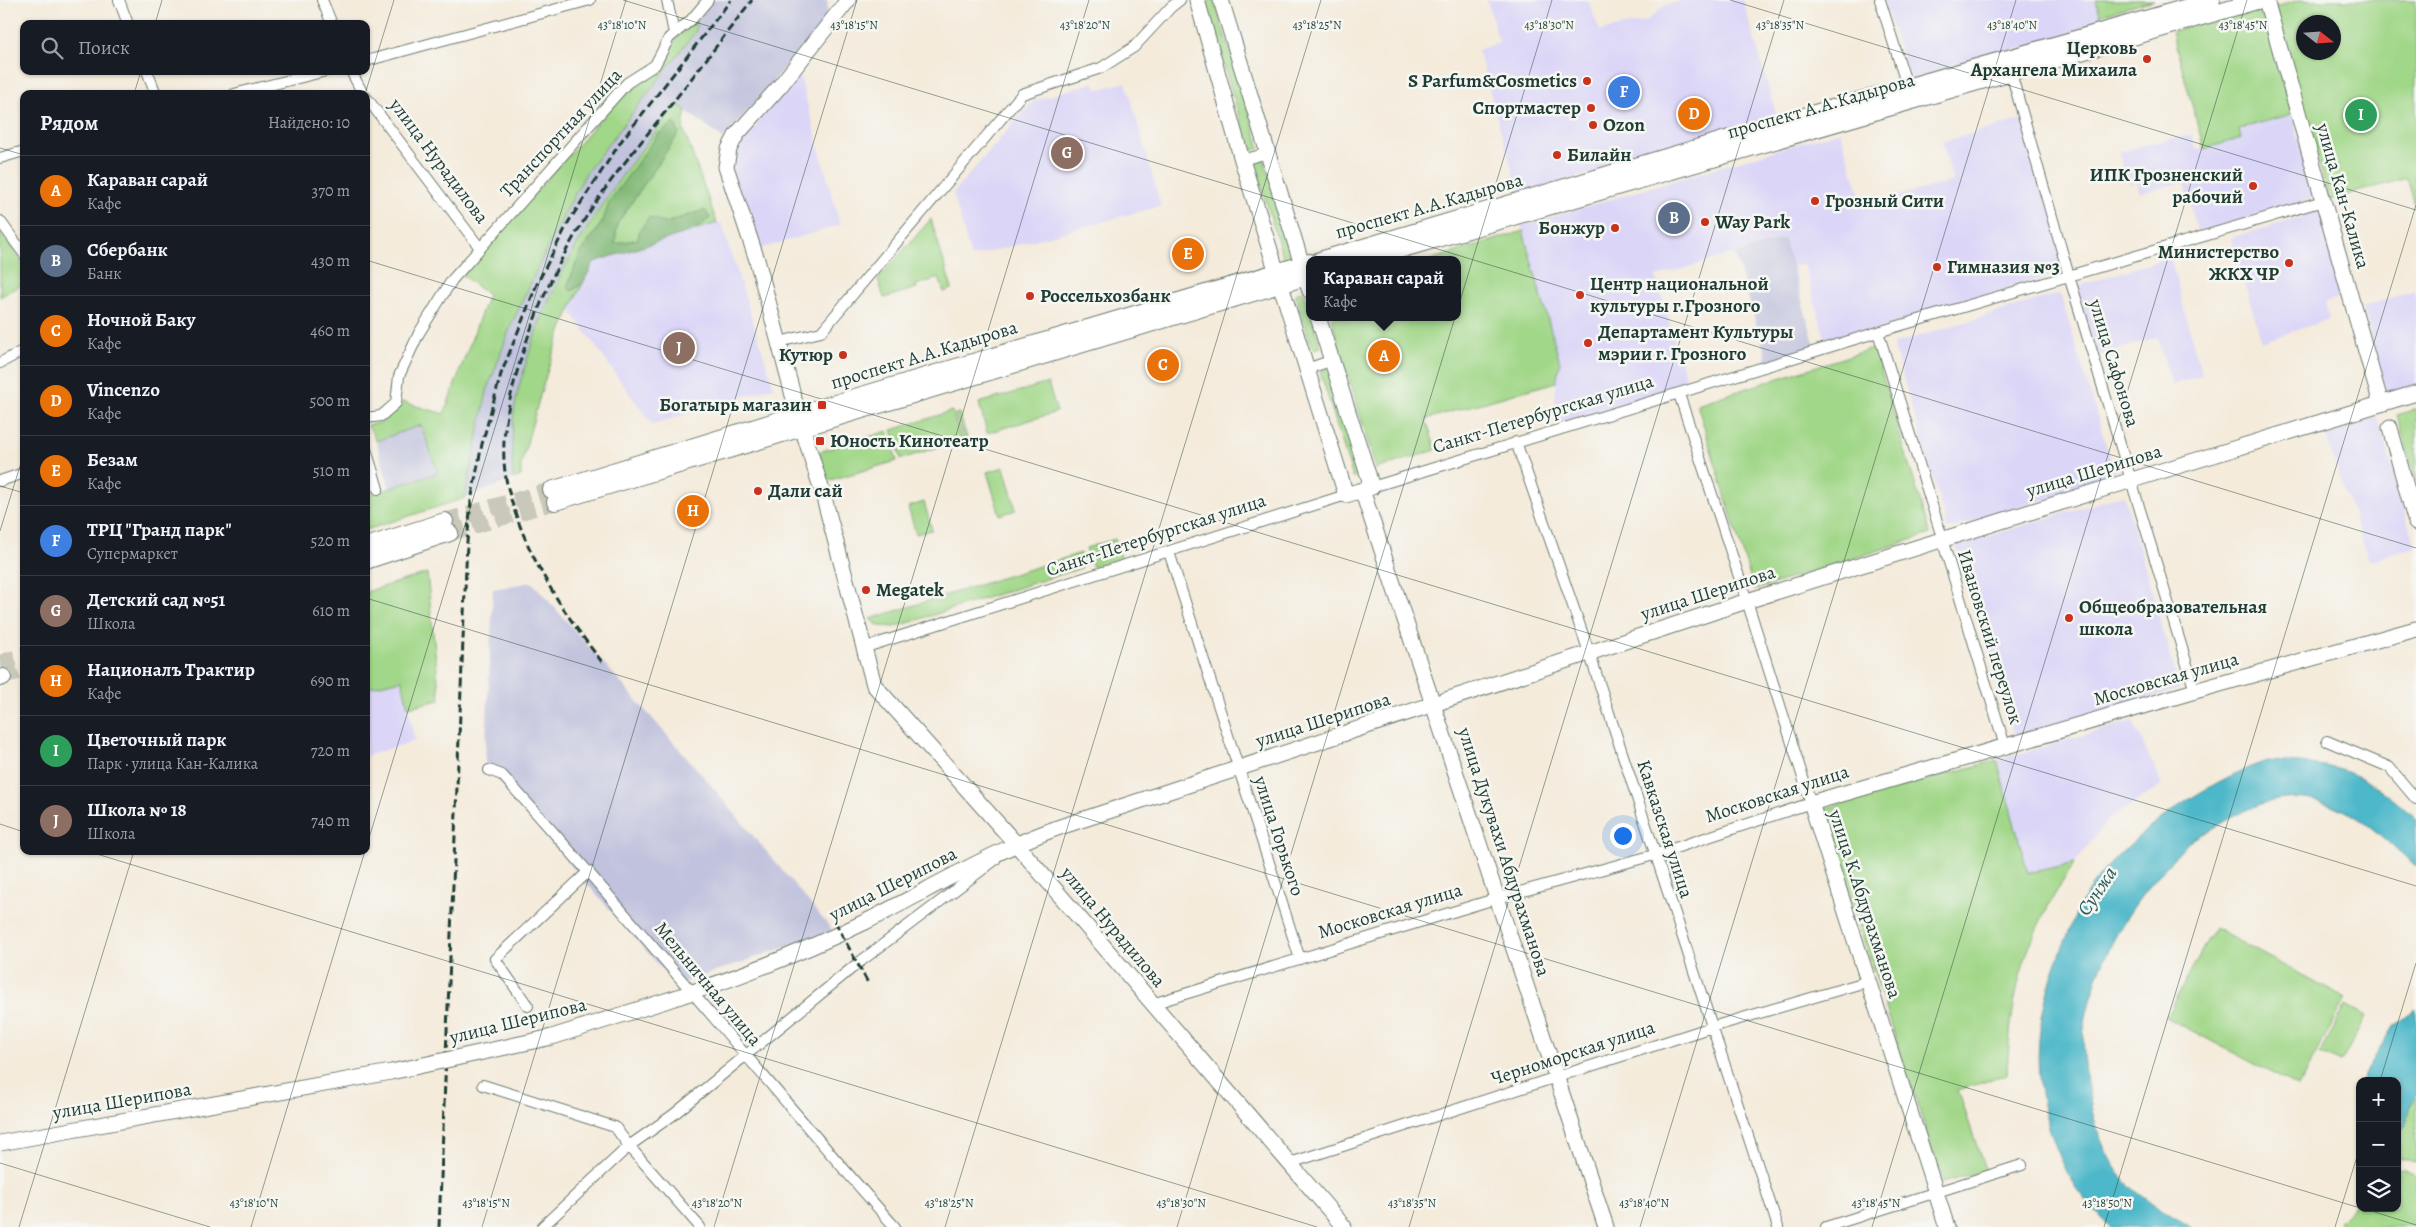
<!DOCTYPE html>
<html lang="ru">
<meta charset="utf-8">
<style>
body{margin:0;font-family:Alegreya,serif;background:#242831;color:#f1f3f6}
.controls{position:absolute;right:15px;bottom:15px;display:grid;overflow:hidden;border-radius:10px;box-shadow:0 1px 4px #0004}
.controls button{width:45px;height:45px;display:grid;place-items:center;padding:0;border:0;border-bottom:1px solid #363941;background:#171b24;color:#f1f3f6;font:25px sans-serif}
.compass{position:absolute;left:2296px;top:15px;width:45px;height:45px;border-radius:50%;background:#171b24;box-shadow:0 1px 4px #0004;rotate:107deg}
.you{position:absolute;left:1622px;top:835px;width:18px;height:18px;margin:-12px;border:4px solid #fff;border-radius:50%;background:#1a73e8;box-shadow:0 0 0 8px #1a73e833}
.badge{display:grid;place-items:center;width:32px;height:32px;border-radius:50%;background:#c8321e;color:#fff;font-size:16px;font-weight:700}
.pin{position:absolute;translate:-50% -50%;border:2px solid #fff;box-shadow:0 1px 5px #0006}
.popup{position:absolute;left:1306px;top:256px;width:155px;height:65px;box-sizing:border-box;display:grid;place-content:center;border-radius:10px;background:#171b24;filter:drop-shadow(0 1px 4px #0005);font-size:16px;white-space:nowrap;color:#9ea1a6}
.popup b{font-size:19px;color:#f1f3f6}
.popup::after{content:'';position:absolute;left:50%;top:100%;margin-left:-10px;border:10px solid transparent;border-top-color:#171b24}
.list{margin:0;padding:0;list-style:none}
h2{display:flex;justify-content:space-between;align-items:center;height:65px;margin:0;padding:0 20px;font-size:21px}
h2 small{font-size:16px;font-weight:400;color:#9ea1a6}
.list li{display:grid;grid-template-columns:32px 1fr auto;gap:15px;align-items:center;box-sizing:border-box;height:70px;padding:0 20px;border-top:1px solid #363941}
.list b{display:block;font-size:19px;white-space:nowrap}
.list p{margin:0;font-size:16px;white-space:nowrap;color:#9ea1a6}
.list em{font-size:16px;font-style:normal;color:#9ea1a6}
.icon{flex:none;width:28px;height:28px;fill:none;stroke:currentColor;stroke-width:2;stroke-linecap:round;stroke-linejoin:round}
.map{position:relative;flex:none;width:2416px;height:1227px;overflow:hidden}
.search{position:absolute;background:#171b24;box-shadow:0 1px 4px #0004;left:20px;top:20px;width:350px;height:55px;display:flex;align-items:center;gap:12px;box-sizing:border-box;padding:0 18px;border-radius:10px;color:#9ea1a6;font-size:19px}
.panel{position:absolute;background:#171b24;box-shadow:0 1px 4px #0004;left:20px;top:90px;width:350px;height:765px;border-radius:10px}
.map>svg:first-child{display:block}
.built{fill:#dbd6f7}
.industrial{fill:#c1c2dd}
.green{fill:#a1d788;stroke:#608a5e;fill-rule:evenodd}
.forest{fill:#80b874;stroke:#507a54}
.water{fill:#4db8c9;stroke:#367a7e}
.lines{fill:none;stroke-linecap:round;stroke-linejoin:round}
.primary-tunnel{stroke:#c9c8ba;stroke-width:16;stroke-dasharray:16 8;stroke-linecap:butt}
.street-casing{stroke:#6a7a6e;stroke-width:12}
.secondary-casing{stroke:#6a7a6e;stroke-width:17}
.primary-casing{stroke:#6a7a6e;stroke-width:18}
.street{stroke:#fff;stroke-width:10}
.secondary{stroke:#fff;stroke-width:15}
.primary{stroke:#fff;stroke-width:16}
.rail{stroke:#1f3d34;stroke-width:3;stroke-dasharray:8 4;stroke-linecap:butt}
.secondary-bridge-casing{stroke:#6a7a6e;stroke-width:17;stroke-linecap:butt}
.secondary-bridge{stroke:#fff;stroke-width:15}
.ticks{fill:none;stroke:#1f3d34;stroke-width:1;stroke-opacity:0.45}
.poi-dot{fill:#c8321e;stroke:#f6f6f2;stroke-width:2}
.labels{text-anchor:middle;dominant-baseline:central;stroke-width:5;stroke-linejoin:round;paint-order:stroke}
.poi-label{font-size:19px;font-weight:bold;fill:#1f3d34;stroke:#f6f6f2;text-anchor:start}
.street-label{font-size:19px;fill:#1f3d34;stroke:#f6f6f2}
.water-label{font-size:20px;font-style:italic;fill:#2a5c59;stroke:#f6f6f2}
.ticks-label{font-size:12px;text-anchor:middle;fill:#1f3d34;stroke:#f6f6f2;stroke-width:5;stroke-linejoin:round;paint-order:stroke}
</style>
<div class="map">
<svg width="2416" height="1227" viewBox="0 0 2416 1227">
<rect width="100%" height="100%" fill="#f6f6f2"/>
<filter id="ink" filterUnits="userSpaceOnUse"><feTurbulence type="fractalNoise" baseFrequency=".02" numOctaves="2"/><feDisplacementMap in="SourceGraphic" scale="10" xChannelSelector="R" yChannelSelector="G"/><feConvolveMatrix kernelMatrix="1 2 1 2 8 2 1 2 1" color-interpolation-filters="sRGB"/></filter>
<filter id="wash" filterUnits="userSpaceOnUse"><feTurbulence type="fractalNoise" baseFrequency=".0096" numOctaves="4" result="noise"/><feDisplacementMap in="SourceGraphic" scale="20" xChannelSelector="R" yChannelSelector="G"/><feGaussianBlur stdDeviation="1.12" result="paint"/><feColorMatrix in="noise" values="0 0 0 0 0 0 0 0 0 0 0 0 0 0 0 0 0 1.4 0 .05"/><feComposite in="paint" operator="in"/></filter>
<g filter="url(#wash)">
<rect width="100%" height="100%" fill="#f4ebdb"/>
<path class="built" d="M1487 0H1588L1600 31 1647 21 1664 6 1685 0H1743L1778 120 1519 194 1478 50 1499 42Z
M1883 0H2096L2102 24 1910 80Z
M799 73 840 225 760 249 733 173 735 156 776 97Z
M1094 82 1097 90 1126 82 1161 206 971 257 953 193 1033 101Z
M2292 114 2314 198 2197 233 2185 182 2140 193 2137 182 2129 184 2118 152 2192 134 2196 150 2204 149 2240 138 2238 129Z
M2028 118 2070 270 1827 345 1804 264 1792 267 1784 238 1656 277 1688 385 1560 424 1555 414 1556 382 1560 363 1521 226 1840 131 1863 205 1953 181 1942 142Z
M2320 212 2344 296 2325 302 2329 319 2262 342 2231 238Z
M721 222 774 387 652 425 569 309 594 262Z
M2170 257 2202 375 2172 385 2157 337 2098 356 2075 287Z
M2416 290V385L2386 394 2363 307Z
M2060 293 2116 478 1948 529 1893 344Z
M2377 416 2415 547 2369 561 2325 434Z
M2124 495 2180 689 2014 736 1956 546Z
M402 680 415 741 366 756V688Z
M2133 721 2162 785 2108 820 2075 863 2028 874 1998 760Z"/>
<path class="industrial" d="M713 0H827L828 7 825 21 723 139 677 104 637 154 590 221 554 286 531 345 516 399 512 439 513 479 465 498 487 391 511 325 551 240 586 173 696 32V21Z
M1784 238 1815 346 1768 362 1735 254Z
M421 425 438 473 390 489 376 441Z
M532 582 704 777 833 931 676 985 533 822 485 763 493 589Z"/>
<path class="green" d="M1214 0 1260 148 1250 151 1204 2Z
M2096 0H2154L2100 15Z
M2299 0H2416V208L2407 178 2329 200 2276 7ZM2304 22H2334V52H2304Z
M2261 6 2292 114 2239 129 2241 138 2204 149 2172 31Z
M696 21V31L586 173 551 240 511 325 487 391 465 498 366 530V479L372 494 438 473 421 425 376 441 368 425 383 422 403 402 444 414 488 295 462 275 630 86 659 67 679 35Z
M677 104 686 110 683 128 717 223 695 230 710 218 705 210 665 223 638 239 615 244 617 224 679 133 674 124 659 133 610 202 603 221 580 254 567 287 572 291 583 283C553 339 538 404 521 465V476L513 479C512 452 511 426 516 399 518 387 523 375 526 363 554 264 614 183 677 104Z
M1264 159 1294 258 1284 261 1254 162Z
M931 219 952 289 944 292 939 278 916 285 917 288 884 298 878 279Z
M1523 231 1560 363 1556 382 1426 419 1436 450 1376 469 1331 317H1458V260H1430Z
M0 232 24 265V283L0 297Z
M1303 291 1321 347 1312 349 1295 294Z
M1874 348 1930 534 1754 590 1697 404Z
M1328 368 1360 476 1353 478 1320 371Z
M1048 383 1057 412 987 433 979 403Z
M2416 409V481L2397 415Z
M952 411 961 440 901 459 892 430Z
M959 413 967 437 963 439 955 414Z
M888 431 897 461 827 481 819 452Z
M1004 467 1016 510 1000 515 987 472Z
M924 502 932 530 916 534 908 507Z
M1115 539 1121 558 1093 567 1086 548Z
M1081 553 1085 563 1081 568 895 627 879 626 870 619Z
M427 573 440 700 408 707 402 680 366 688V592Z
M1997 760 2028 873 2075 863C2025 935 2011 988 2007 1075L1958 1090 1985 1170 1943 1183 1823 815 1826 808Z
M2214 928 2346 999 2298 1087 2166 1017Z
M2346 1005 2366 1016 2341 1063 2321 1053Z
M2416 1097V1162L2401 1159 2397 1155V1139L2406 1125 2410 1104Z
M2403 1168 2416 1174V1227H2342L2339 1222 2351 1210 2360 1194V1208H2397V1169Z"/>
<path class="forest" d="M675 123 679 133 617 224 615 244 638 239 639 232 649 217 665 223 705 210 710 218 695 230 594 262 583 283 571 291 567 287 580 254 603 221 609 202 659 133Z"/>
<path class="water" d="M2267 761C2339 764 2362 769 2416 819V867C2384 841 2364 813 2321 802 2280 792 2253 805 2218 825 2208 831 2197 836 2189 842 2180 849 2173 859 2166 867 2124 912 2097 962 2085 1022 2081 1044 2086 1072 2089 1094 2094 1125 2105 1159 2127 1183 2140 1197 2175 1218 2192 1227H2110C2097 1212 2080 1197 2071 1180 2028 1097 2029 1029 2064 944 2072 924 2080 901 2094 883 2131 834 2208 780 2267 761Z
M2416 1009V1093L2410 1104 2406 1125 2397 1137V1081H2363L2364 1074 2392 1028Z"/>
</g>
<g filter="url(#ink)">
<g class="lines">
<path class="primary-tunnel" d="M445 521 551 490
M450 533 555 502
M0 663 24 655
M3 677 24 670"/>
<defs>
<path id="street" d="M119 0 128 24
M322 0 332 24
M667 0 674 33
M1880 0 1907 86
M366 61 590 0
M147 71 156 94
M351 71 363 94
M2011 73 2069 276 2195 691
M234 94 326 71
M366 97 480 248
M0 158 24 151
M1242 160 1268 153
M0 221 24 254
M1878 332 1940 531
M779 342 821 332 1022 94 1101 68 1134 47 1171 7 1180 0
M0 363 24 350
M1307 369 1330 361
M366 418 381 416 396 403 399 376 419 333 452 280 627 83 655 65 669 38 691 20 708 0
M1516 442 1589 652 1778 1227
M366 449 378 489
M0 481 24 473
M1372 487 1878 332 2323 201
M1942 539 2005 746
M1169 552 1300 959
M863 648 1346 495
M2327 741 2389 767 2416 799
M489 770 502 775C637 923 762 1078 895 1227
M1152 1004 1498 898 1654 855 1811 803 1747 601 1679 394
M528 1006 495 959 589 871
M483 1085 615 1127 629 1146 673 1115 857 964 995 860
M1290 1163 1712 1027 1869 981
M542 1227 629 1146 700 1227
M1826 1227 2022 1165"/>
<path id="secondary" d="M1197 0 1242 160 1346 495 1372 487 1318 317
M1221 0 1310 291
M2266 0 2381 404
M798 414 757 260 726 167 729 149 737 134 780 86 848 0
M802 427 823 494 874 685 1016 844 1344 1227
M2390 428 2416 523
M1362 490 1606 1227
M659 1003C729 981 799 954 865 922 929 890 992 851 1060 827L1747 601 2132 480 2416 393
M1947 1227 1811 803 2195 691 2416 629"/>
<path id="primary" d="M1320 260 1787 121 2212 0
M1365 260 2260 0
M551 490 798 414 1310 262
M555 502 1310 276
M366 546 445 521
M366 561 450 533
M0 678 3 677"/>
</defs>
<use href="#street" class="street-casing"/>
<use href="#secondary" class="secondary-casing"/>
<use href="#primary" class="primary-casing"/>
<use href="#street" class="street"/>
<use href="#secondary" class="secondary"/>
<use href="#primary" class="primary"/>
<path class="rail" d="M602 662C562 611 526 556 509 492 498 452 506 411 517 372 532 319 554 268 583 222 605 186 632 153 658 121 690 81 721 40 752 0
M835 922 868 983
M439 1227 467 542 471 501 482 444 501 374 537 284 569 221 622 140 731 0"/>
<defs>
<path id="secondary-bridge" d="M0 1143 391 1072 552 1037 659 1003"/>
</defs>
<use href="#secondary-bridge" class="secondary-bridge-casing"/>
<use href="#secondary-bridge" class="secondary-bridge"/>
</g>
</g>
<path class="ticks" d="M623 0 2416 548M1730 0 2416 210M155 24 162 0M134 94 141 71M365 94 394 0M0 148 24 155M366 260 2416 886M0 486 24 493M0 531 24 453M366 598 2360 1208M0 824 24 832M366 848 626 0M87 851 1317 1227M2380 1081 2416 963M0 1163 210 1227M2362 1208 2416 1225M19 1227 134 851M251 1227 365 851M482 1227 857 0M714 1227 1089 0M945 1227 1321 0M1177 1227 1552 0M1409 1227 1784 0M1640 1227 2016 0M1872 1227 2247 0M2104 1227 2416 205M2335 1227 2360 1147"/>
<g class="poi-dot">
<circle cx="2147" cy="59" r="5"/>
<circle cx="1587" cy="81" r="5"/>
<circle cx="1591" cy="108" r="5"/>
<circle cx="1593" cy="125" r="5"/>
<circle cx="1557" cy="155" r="5"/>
<circle cx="2253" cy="186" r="5"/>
<circle cx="1815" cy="201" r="5"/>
<circle cx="1705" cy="222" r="5"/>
<circle cx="1615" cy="228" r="5"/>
<circle cx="2289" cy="263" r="5"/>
<circle cx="1937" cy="267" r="5"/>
<circle cx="1580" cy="295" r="5"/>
<circle cx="1030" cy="296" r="5"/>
<circle cx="1588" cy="343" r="5"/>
<circle cx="843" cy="355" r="5"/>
<rect x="817" y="400" width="10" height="10" rx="2.5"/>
<rect x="815" y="436" width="10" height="10" rx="2.5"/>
<circle cx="758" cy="491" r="5"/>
<circle cx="866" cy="590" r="5"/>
<circle cx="2069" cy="618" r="5"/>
</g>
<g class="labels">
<g class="poi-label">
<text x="2137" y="48" text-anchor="end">Церковь<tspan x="2137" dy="22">Архангела Михаила</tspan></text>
<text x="1577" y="81" text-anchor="end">S Parfum&amp;Cosmetics</text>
<text x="1581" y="108" text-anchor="end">Спортмастер</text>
<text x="1603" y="125">Ozon</text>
<text x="1567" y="155">Билайн</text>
<text x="2243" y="175" text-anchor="end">ИПК Грозненский<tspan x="2243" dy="22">рабочий</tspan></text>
<text x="1825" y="201">Грозный Сити</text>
<text x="1715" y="222">Way Park</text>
<text x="1605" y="228" text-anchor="end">Бонжур</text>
<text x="2279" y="252" text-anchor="end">Министерство<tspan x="2279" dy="22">ЖКХ ЧР</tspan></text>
<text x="1947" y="267">Гимназия №3</text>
<text x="1590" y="284">Центр национальной<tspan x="1590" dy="22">культуры г.Грозного</tspan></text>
<text x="1040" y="296">Россельхозбанк</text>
<text x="1598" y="332">Департамент Культуры<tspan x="1598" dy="22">мэрии г. Грозного</tspan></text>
<text x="833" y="355" text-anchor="end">Кутюр</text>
<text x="812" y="405" text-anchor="end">Богатырь магазин</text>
<text x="830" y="441">Юность Кинотеатр</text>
<text x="768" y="491">Дали сай</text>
<text x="876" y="590">Megatek</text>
<text x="2079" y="607">Общеобразовательная<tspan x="2079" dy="22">школа</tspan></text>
</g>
<g class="street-label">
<text transform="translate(1821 106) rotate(-16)">проспект А.А.Кадырова</text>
<text transform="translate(561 133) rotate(-47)">Транспортная улица</text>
<text transform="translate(439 161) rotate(53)">улица Нурадилова</text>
<text transform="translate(2343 196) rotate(74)">улица Кан-Калика</text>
<text transform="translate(1429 206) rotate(-16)">проспект А.А.Кадырова</text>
<text transform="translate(924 355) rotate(-17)">проспект А.А.Кадырова</text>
<text transform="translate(2114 363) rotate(73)">улица Сафонова</text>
<text transform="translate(1543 414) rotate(-17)">Санкт-Петербургская улица</text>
<text transform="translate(2094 471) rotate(-17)">улица Шерипова</text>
<text transform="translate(1156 535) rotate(-18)">Санкт-Петербургская улица</text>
<text transform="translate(1708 593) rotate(-18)">улица Шерипова</text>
<text transform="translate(1990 637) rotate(73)">Ивановский переулок</text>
<text transform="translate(2166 679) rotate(-16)">Московская улица</text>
<text transform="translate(1323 720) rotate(-18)">улица Шерипова</text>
<text transform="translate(1777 794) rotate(-18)">Московская улица</text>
<text transform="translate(1665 829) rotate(72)">Кавказская улица</text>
<text transform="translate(1279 836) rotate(72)">улица Горького</text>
<text transform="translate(1504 852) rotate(72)">улица Дукувахи Абдурахманова</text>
<text transform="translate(893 884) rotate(-27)">улица Шерипова</text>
<text transform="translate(1865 904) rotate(72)">улица К.Абдурахманова</text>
<text transform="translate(1390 911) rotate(-17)">Московская улица</text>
<text transform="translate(1113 927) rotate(50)">улица Нурадилова</text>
<text transform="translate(708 984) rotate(50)">Мельничная улица</text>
<text transform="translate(518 1021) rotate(-14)">улица Шерипова</text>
<text transform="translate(1573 1053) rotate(-18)">Черноморская улица</text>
<text transform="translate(122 1101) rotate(-10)">улица Шерипова</text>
</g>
<g class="water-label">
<text transform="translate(2097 891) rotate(-56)">Сунжа</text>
</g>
</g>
<g class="ticks-label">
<text x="622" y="29">43°18'10"N</text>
<text x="854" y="29">43°18'15"N</text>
<text x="1085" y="29">43°18'20"N</text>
<text x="1317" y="29">43°18'25"N</text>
<text x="1549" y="29">43°18'30"N</text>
<text x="1780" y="29">43°18'35"N</text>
<text x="2012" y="29">43°18'40"N</text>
<text x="2243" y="29">43°18'45"N</text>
<text x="254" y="1207">43°18'10"N</text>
<text x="486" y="1207">43°18'15"N</text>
<text x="717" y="1207">43°18'20"N</text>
<text x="949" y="1207">43°18'25"N</text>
<text x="1181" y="1207">43°18'30"N</text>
<text x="1412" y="1207">43°18'35"N</text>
<text x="1644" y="1207">43°18'40"N</text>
<text x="1876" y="1207">43°18'45"N</text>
<text x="2107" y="1207">43°18'50"N</text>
</g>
</svg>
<div class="controls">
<button>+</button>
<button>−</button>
<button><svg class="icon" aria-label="layers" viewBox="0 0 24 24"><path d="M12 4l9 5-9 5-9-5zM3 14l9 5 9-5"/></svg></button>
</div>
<svg class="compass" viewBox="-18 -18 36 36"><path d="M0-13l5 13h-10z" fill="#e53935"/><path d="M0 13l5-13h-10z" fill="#9ea1a6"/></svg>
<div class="you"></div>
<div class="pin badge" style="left:1384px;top:356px;background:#e8710a">A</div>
<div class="popup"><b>Караван сарай</b>Кафе</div>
<div class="pin badge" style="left:1674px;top:218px;background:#5c6f8a">B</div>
<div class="pin badge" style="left:1163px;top:365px;background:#e8710a">C</div>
<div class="pin badge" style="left:1694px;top:114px;background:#e8710a">D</div>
<div class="pin badge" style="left:1188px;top:254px;background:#e8710a">E</div>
<div class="pin badge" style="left:1624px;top:92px;background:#3f7fe0">F</div>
<div class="pin badge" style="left:1067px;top:153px;background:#8d6e63">G</div>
<div class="pin badge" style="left:693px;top:511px;background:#e8710a">H</div>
<div class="pin badge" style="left:2361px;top:115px;background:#2e9e5b">I</div>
<div class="pin badge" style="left:679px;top:348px;background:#8d6e63">J</div>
<div class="search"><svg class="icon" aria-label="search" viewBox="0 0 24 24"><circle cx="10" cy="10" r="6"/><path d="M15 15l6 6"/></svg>Поиск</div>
<section class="panel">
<h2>Рядом<small>Найдено: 10</small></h2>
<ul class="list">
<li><span class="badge" style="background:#e8710a">A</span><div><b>Караван сарай</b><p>Кафе</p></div><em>370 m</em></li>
<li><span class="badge" style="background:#5c6f8a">B</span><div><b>Сбербанк</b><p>Банк</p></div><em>430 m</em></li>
<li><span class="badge" style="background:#e8710a">C</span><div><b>Ночной Баку</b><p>Кафе</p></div><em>460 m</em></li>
<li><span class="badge" style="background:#e8710a">D</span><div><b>Vincenzo</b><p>Кафе</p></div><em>500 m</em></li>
<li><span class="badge" style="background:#e8710a">E</span><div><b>Безам</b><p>Кафе</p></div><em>510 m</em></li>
<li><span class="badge" style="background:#3f7fe0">F</span><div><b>ТРЦ &quot;Гранд парк&quot;</b><p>Супермаркет</p></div><em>520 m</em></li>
<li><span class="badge" style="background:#8d6e63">G</span><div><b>Детский сад №51</b><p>Школа</p></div><em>610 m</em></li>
<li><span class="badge" style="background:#e8710a">H</span><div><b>Националъ Трактир</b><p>Кафе</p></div><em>690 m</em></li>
<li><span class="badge" style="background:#2e9e5b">I</span><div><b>Цветочный парк</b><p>Парк · улица Кан-Калика</p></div><em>720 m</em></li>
<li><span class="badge" style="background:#8d6e63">J</span><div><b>Школа № 18</b><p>Школа</p></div><em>740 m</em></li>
</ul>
</section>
</div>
